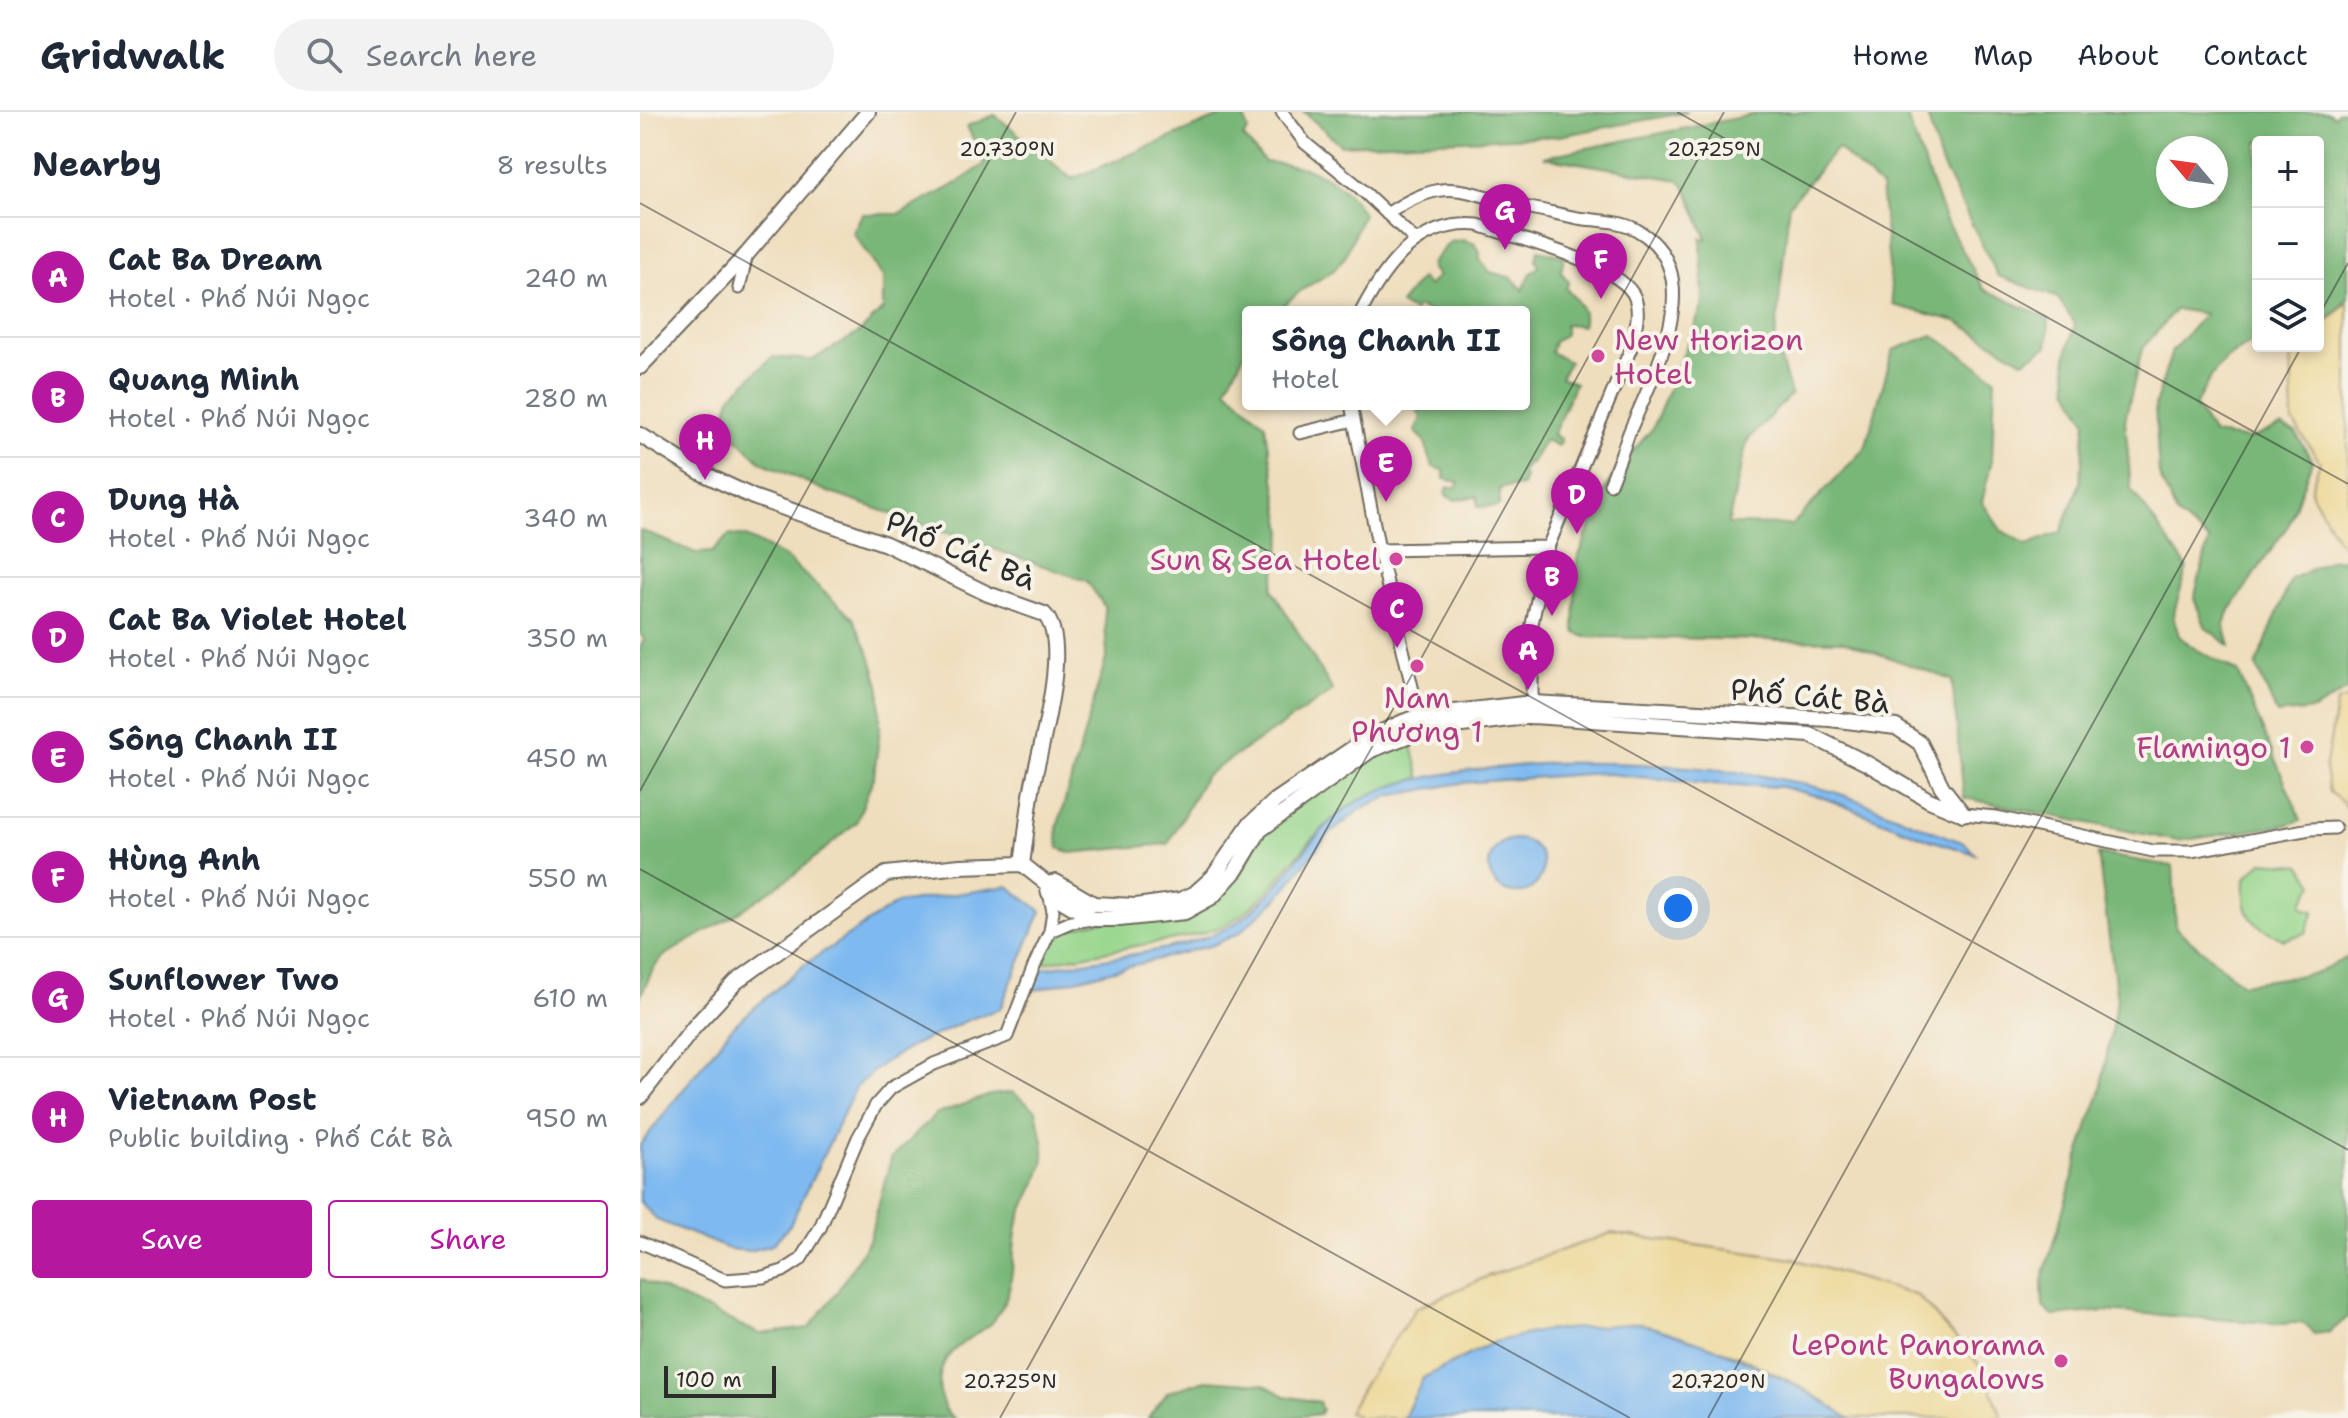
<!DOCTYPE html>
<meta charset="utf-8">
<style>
body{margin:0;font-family:"Shantell Sans",sans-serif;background:#f2f2f3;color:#1f2937}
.controls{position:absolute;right:24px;top:24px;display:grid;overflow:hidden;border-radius:8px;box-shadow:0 4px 12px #0003}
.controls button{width:72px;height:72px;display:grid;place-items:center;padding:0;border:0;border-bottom:2px solid #e0e1e3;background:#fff;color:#1f2937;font:40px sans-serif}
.compass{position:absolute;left:1516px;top:24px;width:72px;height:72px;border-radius:50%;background:#fff;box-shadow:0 4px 12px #0003;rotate:299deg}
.scale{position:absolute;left:24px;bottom:20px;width:112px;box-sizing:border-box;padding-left:8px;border:4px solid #2b2b2b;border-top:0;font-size:22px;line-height:28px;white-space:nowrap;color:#2b2b2b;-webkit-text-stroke:6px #f7f3e8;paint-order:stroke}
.you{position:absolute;left:1038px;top:796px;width:28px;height:28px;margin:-20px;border:6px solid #fff;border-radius:50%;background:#1a73e8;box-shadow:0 0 0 12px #1a73e833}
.badge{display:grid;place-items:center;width:52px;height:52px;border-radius:50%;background:#b5179e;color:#fff;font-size:26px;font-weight:700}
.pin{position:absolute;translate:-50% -66px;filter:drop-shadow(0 2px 4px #0008)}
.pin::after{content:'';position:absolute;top:42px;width:28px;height:24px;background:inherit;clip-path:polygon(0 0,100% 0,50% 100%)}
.popup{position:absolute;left:602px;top:194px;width:288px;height:104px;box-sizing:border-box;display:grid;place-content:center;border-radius:8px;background:#fff;filter:drop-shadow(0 2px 6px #0005);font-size:26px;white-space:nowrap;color:#747a83}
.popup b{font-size:30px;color:#1f2937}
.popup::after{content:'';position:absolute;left:50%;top:100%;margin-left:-16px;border:16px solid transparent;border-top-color:#fff}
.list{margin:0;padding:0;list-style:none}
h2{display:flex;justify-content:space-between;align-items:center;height:104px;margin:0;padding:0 32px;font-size:34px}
h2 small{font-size:26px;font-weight:400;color:#747a83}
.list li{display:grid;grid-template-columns:52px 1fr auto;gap:24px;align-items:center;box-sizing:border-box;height:120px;padding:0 32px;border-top:2px solid #e0e1e3}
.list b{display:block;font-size:30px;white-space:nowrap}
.list p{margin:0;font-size:26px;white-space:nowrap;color:#747a83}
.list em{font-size:26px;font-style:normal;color:#747a83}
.actions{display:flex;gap:16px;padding:24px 32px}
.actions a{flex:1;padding:18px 0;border:2px solid #b5179e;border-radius:8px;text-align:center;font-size:28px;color:#b5179e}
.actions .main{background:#b5179e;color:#fff}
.icon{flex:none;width:44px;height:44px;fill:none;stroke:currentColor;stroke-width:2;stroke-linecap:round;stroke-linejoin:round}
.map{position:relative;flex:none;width:1708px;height:1306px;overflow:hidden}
header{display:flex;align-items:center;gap:48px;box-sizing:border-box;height:112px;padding:0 40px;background:#fff;border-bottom:2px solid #e0e1e3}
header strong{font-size:38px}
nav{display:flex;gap:44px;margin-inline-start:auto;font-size:28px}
.search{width:560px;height:72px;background:#f2f2f3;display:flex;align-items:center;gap:20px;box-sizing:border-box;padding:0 28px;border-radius:44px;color:#747a83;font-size:30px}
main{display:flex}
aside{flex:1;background:#fff}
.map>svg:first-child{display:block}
.green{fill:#97d68c;stroke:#61805c;stroke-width:2}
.forest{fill:#79b778;stroke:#527152;stroke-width:2;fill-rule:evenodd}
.sand{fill:#eeda9e;stroke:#8c8264;stroke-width:2}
.water{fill:#7eb9f0;stroke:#54728e;stroke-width:2}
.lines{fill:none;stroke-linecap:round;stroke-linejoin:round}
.minor-casing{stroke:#706a5e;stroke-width:15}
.major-casing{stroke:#706a5e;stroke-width:18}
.minor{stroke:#fff;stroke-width:11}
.major{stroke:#fff;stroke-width:14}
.ticks{fill:none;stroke:#2b2b2b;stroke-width:2;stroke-opacity:0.45}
.hotel-dot{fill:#d1479c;stroke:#f7f3e8;stroke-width:3}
.labels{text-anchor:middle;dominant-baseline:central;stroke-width:8;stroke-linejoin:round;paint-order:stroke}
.hotel-label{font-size:30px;fill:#b23c85;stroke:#f7f3e8;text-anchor:end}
.street-label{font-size:30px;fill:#2b2b2b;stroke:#f7f3e8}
.ticks-label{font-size:20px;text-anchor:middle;fill:#2b2b2b;stroke:#f7f3e8;stroke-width:8;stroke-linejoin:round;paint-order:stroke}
</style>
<header>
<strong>Gridwalk</strong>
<div class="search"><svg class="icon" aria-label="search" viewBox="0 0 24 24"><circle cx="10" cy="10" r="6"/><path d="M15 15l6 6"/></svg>Search here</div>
<nav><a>Home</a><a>Map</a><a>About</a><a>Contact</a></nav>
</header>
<main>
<aside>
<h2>Nearby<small>8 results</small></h2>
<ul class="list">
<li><span class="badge">A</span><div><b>Cat Ba Dream</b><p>Hotel · Phố Núi Ngọc</p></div><em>240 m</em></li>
<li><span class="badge">B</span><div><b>Quang Minh</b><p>Hotel · Phố Núi Ngọc</p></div><em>280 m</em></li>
<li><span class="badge">C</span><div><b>Dung Hà</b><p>Hotel · Phố Núi Ngọc</p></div><em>340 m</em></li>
<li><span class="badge">D</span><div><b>Cat Ba Violet Hotel</b><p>Hotel · Phố Núi Ngọc</p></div><em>350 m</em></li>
<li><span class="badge">E</span><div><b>Sông Chanh II</b><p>Hotel · Phố Núi Ngọc</p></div><em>450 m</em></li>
<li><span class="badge">F</span><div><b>Hùng Anh</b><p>Hotel · Phố Núi Ngọc</p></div><em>550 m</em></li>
<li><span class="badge">G</span><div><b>Sunflower Two</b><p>Hotel · Phố Núi Ngọc</p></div><em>610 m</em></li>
<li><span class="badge">H</span><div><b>Vietnam Post</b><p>Public building · Phố Cát Bà</p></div><em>950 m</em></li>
</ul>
<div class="actions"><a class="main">Save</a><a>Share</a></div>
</aside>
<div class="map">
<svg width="1708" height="1306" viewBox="0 0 1708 1306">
<rect width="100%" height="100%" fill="#f7f3e8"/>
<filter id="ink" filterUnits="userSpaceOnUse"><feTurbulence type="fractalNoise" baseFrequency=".0125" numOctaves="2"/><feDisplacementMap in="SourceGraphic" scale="16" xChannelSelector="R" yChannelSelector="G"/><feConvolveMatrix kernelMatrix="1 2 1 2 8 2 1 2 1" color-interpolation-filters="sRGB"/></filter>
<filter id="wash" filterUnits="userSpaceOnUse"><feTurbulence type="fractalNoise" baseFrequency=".006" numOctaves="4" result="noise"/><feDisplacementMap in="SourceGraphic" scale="32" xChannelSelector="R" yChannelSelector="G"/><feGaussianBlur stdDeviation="1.8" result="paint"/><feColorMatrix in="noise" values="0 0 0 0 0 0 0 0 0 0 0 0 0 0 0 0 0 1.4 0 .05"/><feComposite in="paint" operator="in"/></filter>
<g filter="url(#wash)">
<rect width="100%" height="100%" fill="#efdebd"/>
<path class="green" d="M768 618 780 666C712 682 691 704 647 756 632 775 616 794 595 807 569 823 536 827 507 832 472 838 438 845 404 851 419 796 484 815 527 800 564 787 588 761 606 727Z
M1622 750 1661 753 1674 772 1661 792 1666 797 1674 799 1666 821 1644 828C1610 810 1603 807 1605 766Z"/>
<path class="forest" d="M591 0H606L604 5 608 18 603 25 625 50C668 53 700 63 723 102L705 145 694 158 659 180 636 200H608V235L586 276 625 312 643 420 632 477 693 579 565 664 528 732 430 741 419 736 417 716 467 543 464 494 447 469 188 380 121 350 83 313 91 284 132 245 172 248 220 220 243 197V165L213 121 222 102H259L311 75 345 52 327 14 355 3 432 67Z
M664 0H1048L919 24 701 33Z
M1126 0H1265L1305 107 1344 177 1409 207 1407 235 1383 249 1316 209 1253 193 1241 75 1197 36 1149 93 1135 229 1151 282 1107 329 1088 412 1152 413 1225 336 1253 238 1293 223 1355 266 1352 347 1342 390 1361 418 1387 433 1421 420 1440 371 1446 309 1428 276 1426 244 1435 212 1418 186 1358 164 1301 51 1286 0H1688L1694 4 1698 0H1708V186L1697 199 1678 215V30H1618V229C1582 243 1571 261 1555 294L1573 322 1610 327 1641 314 1656 321 1672 349 1649 412 1590 498 1584 513 1590 534 1566 516 1554 487 1569 428 1537 403 1519 363 1515 293 1532 239 1565 202 1536 197 1502 237 1485 308 1491 377 1547 455 1533 504 1539 524 1552 535 1598 560 1661 708 1646 713 1538 729 1324 686 1312 568 1203 529 946 525 936 521 934 516 936 451 965 377 975 360 1013 316 1063 193 1061 126 1067 127 1047 78 1039 68 903 45ZM1528 36H1576V84H1528Z
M824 128 835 132 840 140V148L850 160 872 166 883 178 891 161 899 155 896 148 898 138 924 144 921 160 929 170 926 176C936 188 947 197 942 214L925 212V222L914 230 911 240 929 250 921 265 935 271 913 323 921 327 918 334 905 328 891 351 887 352 881 362 885 365 882 374 860 376 859 394 838 395 837 384 815 388 807 384 805 380 809 375H817L819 370 804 367V358L793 355 784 328 775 319 781 306 775 292H884V200H790L777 195 774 200 760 192 781 166 788 174 798 164 791 156 792 150 810 130Z
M0 418 56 441 72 440 89 423 106 425 145 445 213 506 230 543 240 577V616L234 664 216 711 155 762 93 804 25 843 14 855 0 885V536L4 527 0 522Z
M1708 447V577L1674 598 1637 602 1616 554 1651 467 1690 448Z
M1458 742 1533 754 1536 816 1602 872 1676 861 1708 845V1205L1690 1220 1674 1222C1667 1209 1656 1210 1643 1212L1465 1199 1413 1204 1403 1195 1402 1169 1449 1010 1460 982 1477 886Z
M372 980 396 998C398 1010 404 1026 404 1040 404 1067 383 1088 377 1114 371 1144 376 1176 358 1202 346 1222 315 1229 304 1251 296 1267 298 1296 314 1306H0V1167L120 1222 169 1216 197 1180 229 1128 251 1046 296 1002 350 983Z
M565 1268 623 1272 645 1284 679 1290 682 1298 679 1302 647 1306H508L528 1280Z"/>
<path class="sand" d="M1708 190V439L1697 427 1672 382 1671 376 1680 350 1653 310 1651 234H1678V218Z
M1708 586V701L1705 692 1689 680 1685 657 1697 590Z
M971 1121 1153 1147 1278 1184 1344 1258 1362 1306H1209L1162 1275 1099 1244 998 1211 854 1230 783 1266 764 1306H720L708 1300 725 1271 776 1196 846 1165Z"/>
<path class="water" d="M909 651C997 650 1111 655 1194 680 1239 694 1281 716 1325 731L1335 742 1290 728 1184 686 1142 675 1068 672 960 661 821 671 749 684 721 697 687 724 637 787 599 821 573 833 396 878 391 873 397 859 407 856C461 846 536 841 585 817 630 794 652 749 686 714 739 658 837 659 909 651Z
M849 754a27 27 0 1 1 54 0a27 27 0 1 1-54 0Z
M368 774 401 799 360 897 330 907 276 932 243 951 216 975 150 1113 132 1133 110 1139 89 1137 17 1108 0 1090V1033L92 915 164 853 257 791Z
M998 1211C1076 1232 1142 1262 1209 1306H764L783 1266 854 1230 901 1219Z"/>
</g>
<g filter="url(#ink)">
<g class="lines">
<defs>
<path id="minor" d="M642 0 665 31 719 75 775 128
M747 102C811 59 825 83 890 96 906 99 922 103 938 106 957 109 980 108 997 118 1072 160 1012 265 989 321 983 338 977 355 970 372
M99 176 107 142
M721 200C746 152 779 108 838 113 872 125 983 152 995 186 1001 202 994 221 991 236L908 435 892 512V597
M711 292 739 438 781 612
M660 321 714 308
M739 438 908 435
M1323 702 1356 705 1513 739H1551L1670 717 1695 716
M410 819 431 810 453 807
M0 1130 85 1168 123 1165 143 1159 160 1148 180 1116 218 1026 236 993 251 976 294 952 367 924 394 854 410 819 413 799 409 781"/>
<path id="major" d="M0 255 107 142 228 0
M0 323 60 360 113 385 246 432 348 482 404 502C432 530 400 634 393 672 388 698 386 726 382 752L407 772 416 770 454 792 496 794 540 788 554 782 573 765 609 713 635 689 725 628 763 610 780 604 892 591 1190 607 1256 615 1280 631 1302 675 1323 702
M407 772 409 781 453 807H479L545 800 572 785 596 758 620 718 731 638 783 618 893 604 1170 623 1228 652 1289 688 1318 700
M0 985 55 914 96 870 246 762 320 754 382 752"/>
</defs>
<use href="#minor" class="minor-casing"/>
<use href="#major" class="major-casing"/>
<use href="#minor" class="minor"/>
<use href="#major" class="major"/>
</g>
</g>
<path class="ticks" d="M1037 0 1708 372M0 91 1708 1038M1678 205 1708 151M0 679 376 0M0 757 990 1306M360 1306 1084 0M1068 1306 1662 234"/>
<g class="hotel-dot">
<circle cx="958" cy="244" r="8"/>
<circle cx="756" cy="447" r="8"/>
<circle cx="777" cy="554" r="8"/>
<circle cx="1667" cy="635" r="8"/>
<circle cx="1421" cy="1249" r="8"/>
</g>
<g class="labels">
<g class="hotel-label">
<text x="974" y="227" text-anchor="start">New Horizon<tspan x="974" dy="34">Hotel</tspan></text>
<text x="740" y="447">Sun &amp; Sea Hotel</text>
<text x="777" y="585" text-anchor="middle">Nam<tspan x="777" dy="34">Phương 1</tspan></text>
<text x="1651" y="635">Flamingo 1</text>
<text x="1405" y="1232">LePont Panorama<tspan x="1405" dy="34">Bungalows</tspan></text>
</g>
<g class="street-label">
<text transform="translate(321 438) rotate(23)">Phố Cát Bà</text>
<text transform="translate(1170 584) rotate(5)">Phố Cát Bà</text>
</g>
</g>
<g class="ticks-label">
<text x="367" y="44">20.730°N</text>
<text x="1074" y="44">20.725°N</text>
<text x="370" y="1276">20.725°N</text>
<text x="1078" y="1276">20.720°N</text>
</g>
</svg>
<div class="controls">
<button>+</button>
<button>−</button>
<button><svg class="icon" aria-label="layers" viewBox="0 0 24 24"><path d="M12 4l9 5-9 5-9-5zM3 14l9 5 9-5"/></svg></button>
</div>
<svg class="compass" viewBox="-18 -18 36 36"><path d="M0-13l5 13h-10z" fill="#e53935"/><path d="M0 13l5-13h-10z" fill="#747a83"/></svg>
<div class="scale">100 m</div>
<div class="you"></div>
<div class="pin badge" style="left:888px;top:578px">A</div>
<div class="pin badge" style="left:912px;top:504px">B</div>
<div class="pin badge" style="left:757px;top:536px">C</div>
<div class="pin badge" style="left:937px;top:422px">D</div>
<div class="pin badge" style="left:746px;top:390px">E</div>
<div class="popup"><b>Sông Chanh II</b>Hotel</div>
<div class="pin badge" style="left:961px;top:187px">F</div>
<div class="pin badge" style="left:865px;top:138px">G</div>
<div class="pin badge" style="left:65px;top:368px">H</div>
</div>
</main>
